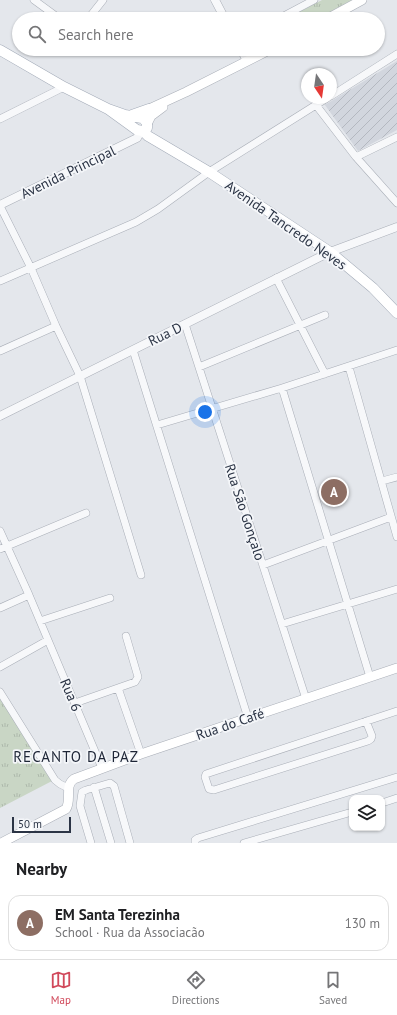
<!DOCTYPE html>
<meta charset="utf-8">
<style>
body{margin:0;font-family:"PT Sans",sans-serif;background:#f2f2f2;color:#202124}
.controls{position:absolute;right:12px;bottom:12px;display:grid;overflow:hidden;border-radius:8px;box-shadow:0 1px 3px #0004}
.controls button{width:36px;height:36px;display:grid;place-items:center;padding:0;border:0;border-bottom:1px solid #e0e0e0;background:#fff;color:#202124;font:20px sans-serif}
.compass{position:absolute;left:301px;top:68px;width:36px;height:36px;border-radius:50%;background:#fff;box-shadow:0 1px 3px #0004;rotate:167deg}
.scale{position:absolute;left:12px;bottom:10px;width:59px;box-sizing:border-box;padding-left:4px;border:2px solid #2b3445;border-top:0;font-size:11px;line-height:14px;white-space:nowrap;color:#2b3445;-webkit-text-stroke:3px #f4f6f9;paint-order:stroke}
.you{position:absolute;left:205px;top:412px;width:14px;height:14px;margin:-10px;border:3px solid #fff;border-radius:50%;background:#1a73e8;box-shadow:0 0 0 6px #1a73e833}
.badge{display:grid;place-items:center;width:26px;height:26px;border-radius:50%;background:#d1495b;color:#fff;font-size:13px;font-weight:700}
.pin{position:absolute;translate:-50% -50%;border:2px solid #fff;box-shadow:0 1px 4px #0006}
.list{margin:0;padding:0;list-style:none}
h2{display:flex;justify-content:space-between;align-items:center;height:52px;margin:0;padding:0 16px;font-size:17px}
h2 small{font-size:13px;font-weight:400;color:#757577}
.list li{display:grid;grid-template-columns:26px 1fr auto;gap:12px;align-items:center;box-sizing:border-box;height:56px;margin:0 8px 8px;padding:0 8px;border:1px solid #e0e0e0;border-radius:12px}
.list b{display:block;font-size:15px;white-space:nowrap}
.list p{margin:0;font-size:13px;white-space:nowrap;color:#757577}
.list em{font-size:13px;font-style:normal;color:#757577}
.icon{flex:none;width:22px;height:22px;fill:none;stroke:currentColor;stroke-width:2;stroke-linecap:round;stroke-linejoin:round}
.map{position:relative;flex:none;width:397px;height:843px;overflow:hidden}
.search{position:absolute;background:#fff;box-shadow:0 1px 3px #0004;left:12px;right:12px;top:12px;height:44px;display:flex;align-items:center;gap:10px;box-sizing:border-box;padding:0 14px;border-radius:22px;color:#757577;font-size:15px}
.sheet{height:116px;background:#fff}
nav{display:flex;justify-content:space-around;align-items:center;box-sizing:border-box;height:56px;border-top:1px solid #e0e0e0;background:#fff;font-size:11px;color:#757577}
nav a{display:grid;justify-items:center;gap:2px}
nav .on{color:#d1495b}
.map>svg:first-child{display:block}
.industrial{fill:url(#industrial-furrows)}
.grass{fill:url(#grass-tufts)}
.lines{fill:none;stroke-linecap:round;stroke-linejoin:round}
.minor-casing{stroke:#a9aeb7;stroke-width:8}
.tertiary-casing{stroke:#a9aeb7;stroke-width:9}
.secondary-casing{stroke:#a9aeb7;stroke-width:10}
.primary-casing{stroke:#a3abb8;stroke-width:11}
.minor{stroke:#f7f8fa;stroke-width:7}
.tertiary{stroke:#f7f8fa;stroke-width:8}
.secondary{stroke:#fff;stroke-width:9}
.primary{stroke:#fff;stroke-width:10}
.labels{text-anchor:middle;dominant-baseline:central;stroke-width:3.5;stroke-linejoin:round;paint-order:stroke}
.street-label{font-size:14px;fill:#2b3445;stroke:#f4f6f9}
.neighbourhood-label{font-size:15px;letter-spacing:1px;fill:#1d2536;stroke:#f4f6f9}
</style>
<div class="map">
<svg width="397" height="843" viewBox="0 0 397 843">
<defs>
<pattern id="industrial-furrows" width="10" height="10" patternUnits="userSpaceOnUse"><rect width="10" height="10" fill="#d2d6de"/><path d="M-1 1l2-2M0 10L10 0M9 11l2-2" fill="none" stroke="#b4b8c0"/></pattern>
<pattern id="grass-tufts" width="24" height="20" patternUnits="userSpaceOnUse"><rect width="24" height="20" fill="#c9d6c5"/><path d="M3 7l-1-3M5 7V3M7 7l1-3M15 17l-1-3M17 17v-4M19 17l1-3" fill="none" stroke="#adb8ab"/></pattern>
</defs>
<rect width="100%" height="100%" fill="#e4e7ec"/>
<path class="industrial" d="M397 61V130L358 151 325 105Z"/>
<path class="grass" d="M322 0H352L317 19H286Z
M0 696 52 781 0 808Z"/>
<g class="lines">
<defs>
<path id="minor" d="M34 0 60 19
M88 19 103 0
M278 19 314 0
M331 96 397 54
M316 105 356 157 397 203
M0 119 64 87
M356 157 397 137
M0 206 31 268 56 326 80 376 141 575
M276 278 325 374
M0 281 136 222 158 209 209 172 327 98
M185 324 306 699
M133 350 248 718
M0 351 56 326
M199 367 325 315
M349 367 397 537
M282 388 370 677
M157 425 282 388 397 350
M382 481 397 477
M0 531 29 595 102 768
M0 549 86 513
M263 565 391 517
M0 608 29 595
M40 621 110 598
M282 624 397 589
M0 667 48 640
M118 688 141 754
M0 692 55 780 60 784 68 788
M75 703 135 682 138 677 126 636
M366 721 372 736 371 739 368 741 214 790 209 789 205 777 206 774 397 711
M94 787 111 843
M382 803 397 798
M91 843 80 806 82 792 86 790 110 783 114 786 130 843
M195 843V840L198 838 397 777
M244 843 352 812"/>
<path id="tertiary" d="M215 0 225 19
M241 49 247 61
M0 205 137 138 141 131
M0 416 330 252 397 227"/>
<path id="secondary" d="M327 19 362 0
M144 113 149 109 186 92 271 49
M147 124 151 116 163 107
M1 843 66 809C72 799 64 786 74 779L141 754 397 668"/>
<path id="primary" d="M0 50 64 87 108 109 125 115 142 118 147 122V128L143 131 137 130 108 109
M132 115 149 109
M143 131 148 136 209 172 330 252 373 288 397 313"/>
</defs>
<use href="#minor" class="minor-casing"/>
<use href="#tertiary" class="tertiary-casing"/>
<use href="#secondary" class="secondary-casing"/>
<use href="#primary" class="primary-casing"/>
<use href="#minor" class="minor"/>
<use href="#tertiary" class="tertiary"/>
<use href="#secondary" class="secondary"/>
<use href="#primary" class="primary"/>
</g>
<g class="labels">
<g class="street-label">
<text transform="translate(68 172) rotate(-26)">Avenida Principal</text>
<text transform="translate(286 225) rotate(35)">Avenida Tancredo Neves</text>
<text transform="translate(165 334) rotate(-26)">Rua D</text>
<text transform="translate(245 512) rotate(72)">Rua São Gonçalo</text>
<text transform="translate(71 695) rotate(67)">Rua 6</text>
<text transform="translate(230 724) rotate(-19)">Rua do Café</text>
</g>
<g class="neighbourhood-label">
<text x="76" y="756">RECANTO DA PAZ</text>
</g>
</g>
</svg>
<div class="controls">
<button><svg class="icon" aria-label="layers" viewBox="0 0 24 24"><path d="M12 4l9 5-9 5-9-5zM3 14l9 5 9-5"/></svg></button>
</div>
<svg class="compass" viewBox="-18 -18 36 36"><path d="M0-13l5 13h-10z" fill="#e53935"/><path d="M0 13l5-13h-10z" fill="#757577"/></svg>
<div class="scale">50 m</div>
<div class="you"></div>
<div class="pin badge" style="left:334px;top:492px;background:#8d6e63">A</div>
<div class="search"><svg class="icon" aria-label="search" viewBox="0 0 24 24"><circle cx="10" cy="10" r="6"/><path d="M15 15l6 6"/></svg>Search here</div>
</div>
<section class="sheet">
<h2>Nearby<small></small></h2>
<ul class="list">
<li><span class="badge" style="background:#8d6e63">A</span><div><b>EM Santa Terezinha</b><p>School · Rua da Associacão</p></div><em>130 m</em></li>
</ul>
</section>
<nav>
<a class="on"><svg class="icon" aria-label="map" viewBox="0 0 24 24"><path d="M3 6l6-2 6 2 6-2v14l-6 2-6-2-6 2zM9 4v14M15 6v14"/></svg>Map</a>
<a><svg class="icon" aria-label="directions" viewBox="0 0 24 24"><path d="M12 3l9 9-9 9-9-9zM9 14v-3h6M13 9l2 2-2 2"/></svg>Directions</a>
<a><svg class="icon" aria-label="saved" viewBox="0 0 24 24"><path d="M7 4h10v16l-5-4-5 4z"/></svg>Saved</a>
</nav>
